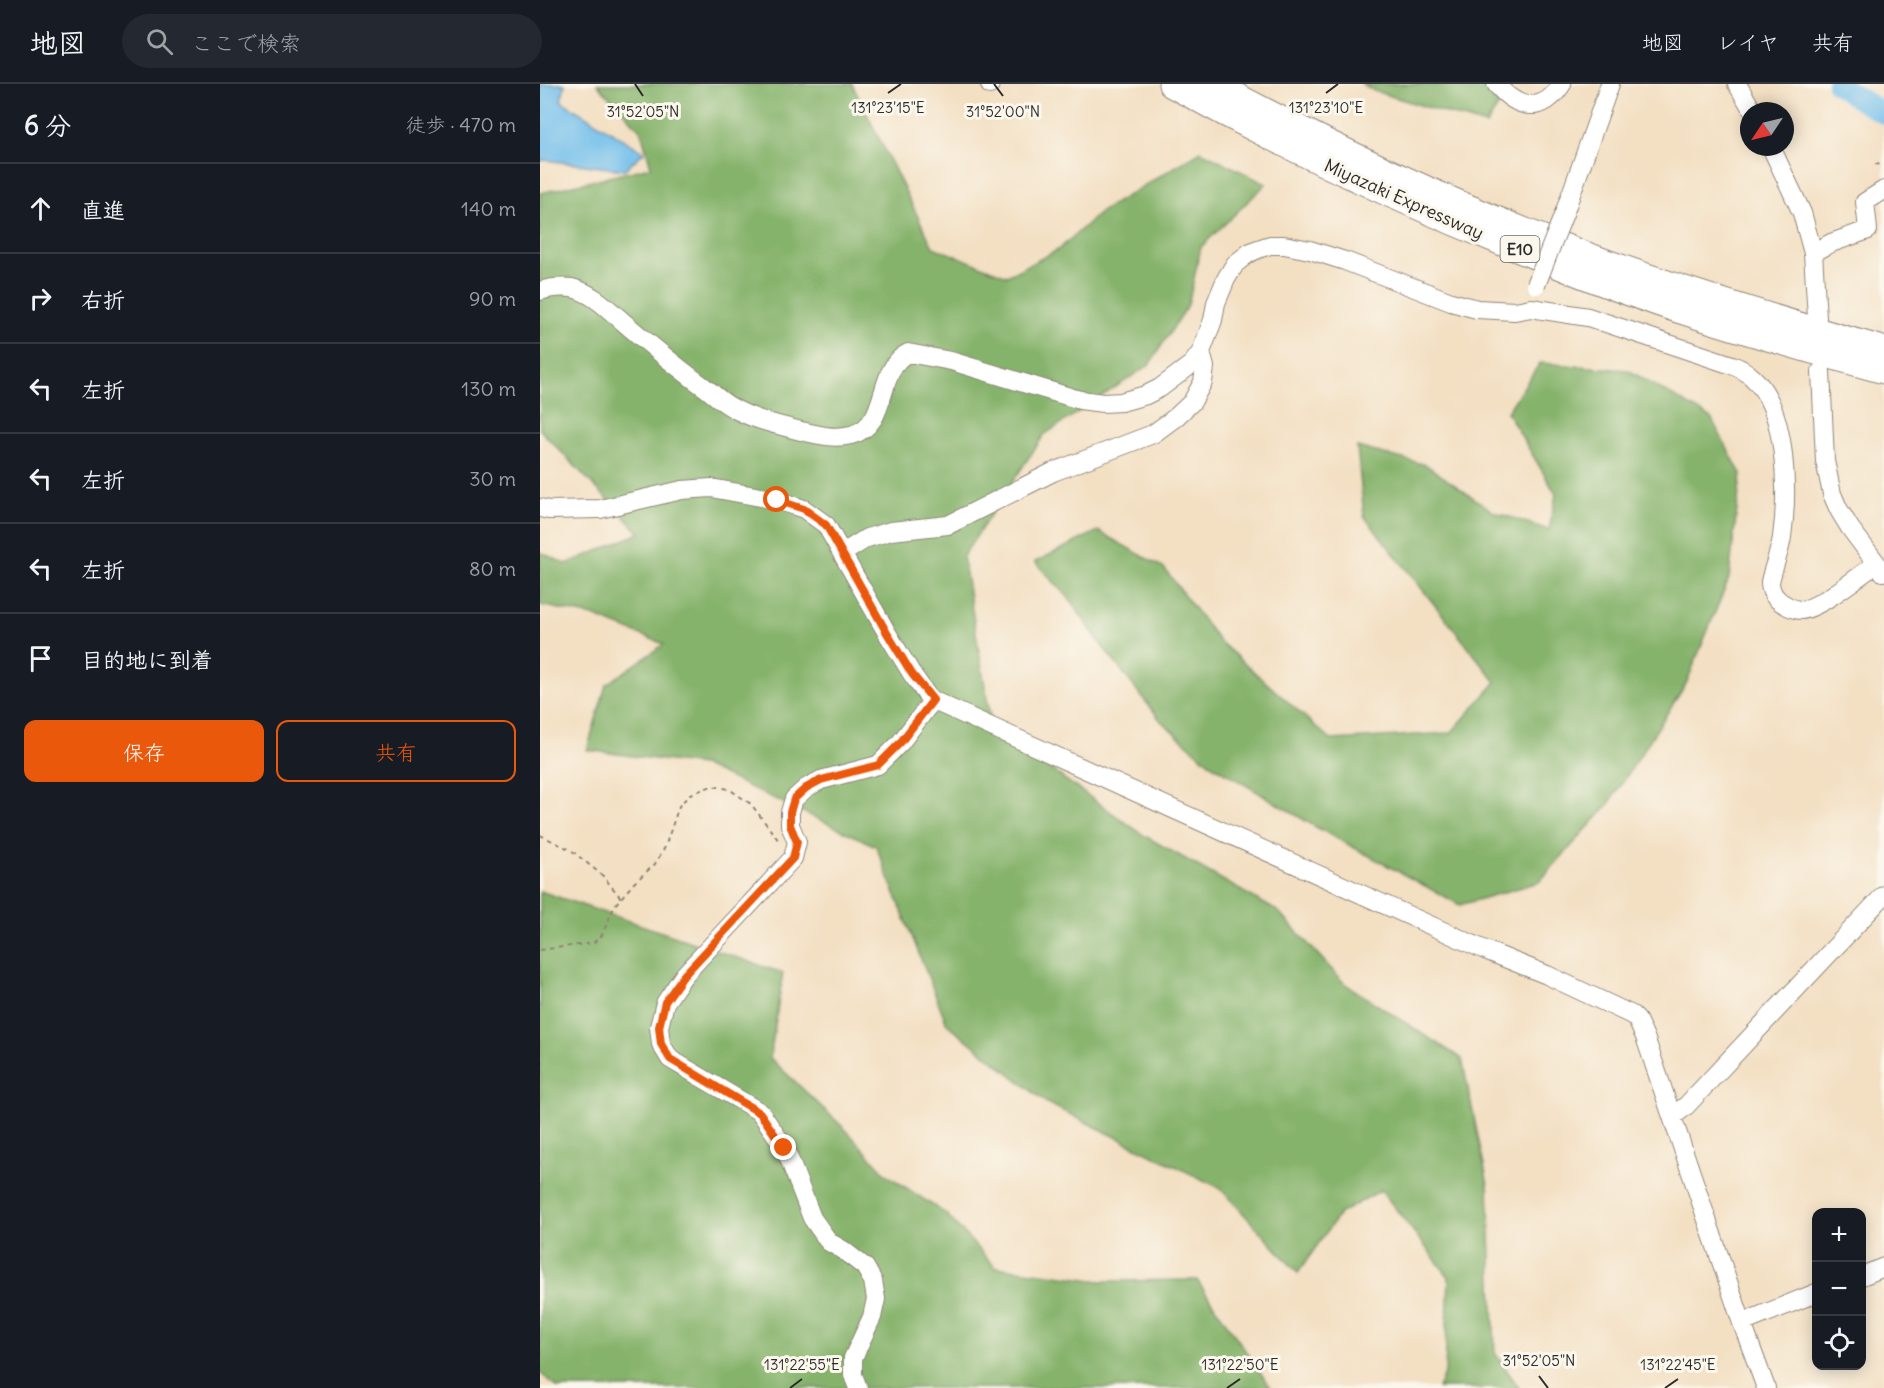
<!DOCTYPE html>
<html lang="ja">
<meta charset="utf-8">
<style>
body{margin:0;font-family:Delius,"Klee One",sans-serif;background:#242831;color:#f1f3f6}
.controls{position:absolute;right:18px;bottom:18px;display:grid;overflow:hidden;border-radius:12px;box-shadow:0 3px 15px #0003}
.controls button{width:54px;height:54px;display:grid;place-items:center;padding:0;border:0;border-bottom:2px solid #363941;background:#171b24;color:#f1f3f6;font:30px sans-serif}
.compass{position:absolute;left:1200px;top:18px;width:54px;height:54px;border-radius:50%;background:#171b24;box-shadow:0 3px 15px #0003;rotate:235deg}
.stop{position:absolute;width:18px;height:18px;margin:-14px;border:4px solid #ea580c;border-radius:50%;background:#fff}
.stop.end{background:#ea580c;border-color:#fff;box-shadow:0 2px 6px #0008}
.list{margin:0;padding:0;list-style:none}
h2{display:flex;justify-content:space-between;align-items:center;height:78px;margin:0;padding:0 24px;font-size:26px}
h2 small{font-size:20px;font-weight:400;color:#9ea1a6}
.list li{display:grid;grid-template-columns:39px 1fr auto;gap:18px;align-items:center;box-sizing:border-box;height:90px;padding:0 24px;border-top:2px solid #363941}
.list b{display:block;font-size:22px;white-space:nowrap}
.list em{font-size:20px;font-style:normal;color:#9ea1a6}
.actions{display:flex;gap:12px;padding:18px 24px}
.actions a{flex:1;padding:14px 0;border:2px solid #ea580c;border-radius:12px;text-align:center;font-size:21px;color:#ea580c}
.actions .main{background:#ea580c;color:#fff}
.icon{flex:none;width:33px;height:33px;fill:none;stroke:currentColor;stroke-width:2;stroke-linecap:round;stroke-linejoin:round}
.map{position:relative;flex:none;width:1344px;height:1304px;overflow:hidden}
header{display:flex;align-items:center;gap:36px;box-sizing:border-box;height:84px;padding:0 30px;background:#171b24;border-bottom:2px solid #363941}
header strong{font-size:28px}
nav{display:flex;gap:33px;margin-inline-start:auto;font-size:21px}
.search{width:420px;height:54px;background:#242831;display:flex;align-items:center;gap:15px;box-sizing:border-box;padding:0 21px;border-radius:33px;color:#9ea1a6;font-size:22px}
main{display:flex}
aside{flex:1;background:#171b24}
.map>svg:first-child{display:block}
.forest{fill:#86b36c;stroke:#586f4c;stroke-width:1.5}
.water{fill:#71beeb;stroke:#4e748b;stroke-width:1.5}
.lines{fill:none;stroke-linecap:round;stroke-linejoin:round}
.river{stroke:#71beeb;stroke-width:22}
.minor-casing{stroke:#8f8576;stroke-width:20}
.highway-casing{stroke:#8f8576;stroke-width:29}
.path{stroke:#8f8576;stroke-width:2;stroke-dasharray:4.5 4.5;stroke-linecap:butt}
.minor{stroke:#fff;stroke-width:18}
.highway{stroke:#fff;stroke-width:27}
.minor-bridge-casing{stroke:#8f8576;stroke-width:20;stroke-linecap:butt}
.minor-bridge{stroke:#fff;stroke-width:18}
.route{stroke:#ea580c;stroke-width:8}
.ticks{fill:none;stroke:#2b2b2b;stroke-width:2}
.labels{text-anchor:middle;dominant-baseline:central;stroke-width:6;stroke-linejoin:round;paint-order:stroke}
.shield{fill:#fbf7ec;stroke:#696865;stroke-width:1.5}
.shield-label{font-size:16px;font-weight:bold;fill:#2b2b2b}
.street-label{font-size:18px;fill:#2b2b2b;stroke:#fbf7ec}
.ticks-label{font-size:15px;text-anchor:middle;fill:#2b2b2b;stroke:#fbf7ec;stroke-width:6;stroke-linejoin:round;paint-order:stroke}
</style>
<header>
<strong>地図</strong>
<div class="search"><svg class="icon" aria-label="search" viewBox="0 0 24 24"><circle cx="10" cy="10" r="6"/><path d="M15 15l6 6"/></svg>ここで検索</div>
<nav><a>地図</a><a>レイヤ</a><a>共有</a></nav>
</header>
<main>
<aside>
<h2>6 分<small>徒歩 · 470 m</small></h2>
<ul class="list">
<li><svg class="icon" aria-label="ahead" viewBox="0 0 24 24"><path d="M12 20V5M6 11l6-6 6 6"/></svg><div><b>直進</b></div><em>140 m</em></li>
<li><svg class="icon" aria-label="right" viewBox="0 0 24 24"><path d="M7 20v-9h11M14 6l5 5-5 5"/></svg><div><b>右折</b></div><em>90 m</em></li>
<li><svg class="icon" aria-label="left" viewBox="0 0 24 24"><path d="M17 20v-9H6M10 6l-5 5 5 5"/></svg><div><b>左折</b></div><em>130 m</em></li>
<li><svg class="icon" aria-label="left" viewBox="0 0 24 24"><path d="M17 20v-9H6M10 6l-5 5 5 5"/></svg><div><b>左折</b></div><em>30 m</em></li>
<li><svg class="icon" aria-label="left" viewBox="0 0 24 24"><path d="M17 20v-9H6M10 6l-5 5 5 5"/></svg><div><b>左折</b></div><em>80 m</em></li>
<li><svg class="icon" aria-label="arrive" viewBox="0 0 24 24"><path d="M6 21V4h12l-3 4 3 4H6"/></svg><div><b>目的地に到着</b></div></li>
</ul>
<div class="actions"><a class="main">保存</a><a>共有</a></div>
</aside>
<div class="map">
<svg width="1344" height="1304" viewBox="0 0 1344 1304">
<rect width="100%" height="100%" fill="#fbf7ec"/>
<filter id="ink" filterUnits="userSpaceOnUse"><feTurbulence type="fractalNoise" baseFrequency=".0167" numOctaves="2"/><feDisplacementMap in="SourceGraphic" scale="12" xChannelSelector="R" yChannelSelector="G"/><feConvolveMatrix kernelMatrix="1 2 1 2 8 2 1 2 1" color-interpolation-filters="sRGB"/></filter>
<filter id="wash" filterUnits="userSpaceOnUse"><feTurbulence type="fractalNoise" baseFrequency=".008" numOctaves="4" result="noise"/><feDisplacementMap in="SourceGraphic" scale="24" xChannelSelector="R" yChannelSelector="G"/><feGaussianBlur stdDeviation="1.35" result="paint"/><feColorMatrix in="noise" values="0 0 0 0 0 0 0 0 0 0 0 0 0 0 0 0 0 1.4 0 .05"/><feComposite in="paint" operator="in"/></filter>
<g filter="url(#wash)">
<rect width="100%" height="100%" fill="#f3dfc2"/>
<path class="forest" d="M57 0H312L393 163 467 192 518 166 562 127 661 67 726 100 661 163 648 221 609 281 504 351 423 472 452 644 605 752 739 828 805 900 922 975 948 1101 955 1269 979 1304H898L905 1288 909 1193 841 1106 799 1130 758 1189 680 1104 507 1019 407 940 336 762 162 681 47 666 66 601 124 560 53 532 0 521V468L26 480 100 449 0 346V109L111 83 101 47Z
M822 0H972L946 41 834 7Z
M1000 279 1088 286 1171 334 1201 390 1189 494 1146 600 1068 721 999 798 920 821 776 743 669 679 621 637 563 563 528 513 495 478 558 447 624 484 678 556 791 656 911 649 956 598 824 432 817 363 886 381 954 428 1009 446 1016 410 967 328Z
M0 807 243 889 230 974 306 1046 347 1091 406 1130 455 1183 561 1197 657 1196 731 1304H18L0 1289Z"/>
<path class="water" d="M0 0H25L21 17 104 68 84 86 5 76 0 77Z"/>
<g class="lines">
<path class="river" d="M1298 0 1324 18 1344 29"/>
</g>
</g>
<g filter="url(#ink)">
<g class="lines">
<defs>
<path id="minor" d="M450 0V1
M956 0C977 25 1002 31 1022 0
M1197 0 1213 27
M1231 63 1262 129 1273 169 1277 234
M1025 127 1070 0
M1273 169 1291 159 1328 146 1325 118 1344 106
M0 207C9 204 22 203 32 204 54 209 71 228 88 242 114 264 139 285 167 305 175 311 183 319 193 324 214 336 238 341 261 347 278 351 294 355 311 351 351 341 335 285 368 269L411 277 540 316 563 319 581 318 606 311 620 304 652 280 661 268 673 236 676 219 686 195 695 180 709 169 718 165 730 161H744L770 166 805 177 911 218 937 225 975 227 991 224 1048 233 1192 281C1200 284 1206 287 1212 293 1248 325 1248 409 1242 453 1240 468 1233 483 1230 498 1230 508 1235 515 1244 520 1249 523 1255 526 1261 526 1279 525 1320 491 1336 480
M1281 287 1285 377 1292 410 1299 426 1310 444 1343 488
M0 424 9 426 60 425 142 406 171 404 237 416 264 425 286 441 347 549 372 590 389 614 394 617 945 866 1007 891 1092 931 1097 936 1105 953 1202 1239 1226 1304
M303 469 327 454 351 447 408 441 513 388 613 350 636 333 652 318 663 298 665 283 661 268
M1133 1032 1146 1022 1344 811
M1322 1192 1344 1183
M1202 1239 1276 1209
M318 1304 313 1291V1274L332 1233 336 1215 333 1197 325 1183 303 1166 289 1158 272 1134 245 1064 220 1028 130 975 121 960 119 943 125 919 144 891 253 774 257 758 250 741V728L254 715 266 704 281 696 338 681 360 659 393 616"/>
<path id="highway" d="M632 0C744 62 859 116 977 164 1033 187 1090 210 1147 228 1212 249 1278 268 1344 286
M672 0C789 63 908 119 1031 166 1132 204 1235 236 1339 265"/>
</defs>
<use href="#minor" class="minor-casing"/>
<use href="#highway" class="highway-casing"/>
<path class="path" d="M1335 80 1344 81
M0 751 31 766 63 792 81 814
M0 866 53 859 62 851 75 821 94 799 115 780 125 763 139 722 150 710 172 702 189 705 211 720 239 757"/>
<use href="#minor" class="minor"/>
<use href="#highway" class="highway"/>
<defs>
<path id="minor-bridge" d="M996 201 1025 127"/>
</defs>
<use href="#minor-bridge" class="minor-bridge-casing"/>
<use href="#minor-bridge" class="minor-bridge"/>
</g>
</g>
<g class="lines" filter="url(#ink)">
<path class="route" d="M237 416 264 425 286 441 347 549 372 590 393 616 360 659 338 681 281 696 266 704 254 715 250 728V741L257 758 253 774 144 891 125 918 119 943 121 960 130 975 220 1029 244 1064"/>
</g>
<path class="ticks" d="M95 0 103 12M454 0 463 12M348 9 361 0M786 9 798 0M999 1292 1008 1304M250 1304 262 1295M687 1304 700 1295M1125 1304 1138 1295"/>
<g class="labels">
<rect class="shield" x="960.5" y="152" width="39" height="26" rx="4.5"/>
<g class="shield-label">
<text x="980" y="165">E10</text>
</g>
<g class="street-label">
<text transform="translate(864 115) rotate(24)">Miyazaki Expressway</text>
</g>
</g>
<g class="ticks-label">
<text x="348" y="29">131°23'15"E</text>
<text x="786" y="29">131°23'10"E</text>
<text x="103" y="33">31°52'05"N</text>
<text x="463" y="33">31°52'00"N</text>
<text x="999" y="1282">31°52'05"N</text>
<text x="262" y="1286">131°22'55"E</text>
<text x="700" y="1286">131°22'50"E</text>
<text x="1138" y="1286">131°22'45"E</text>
</g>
</svg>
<div class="controls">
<button>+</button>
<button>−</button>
<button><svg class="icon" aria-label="locate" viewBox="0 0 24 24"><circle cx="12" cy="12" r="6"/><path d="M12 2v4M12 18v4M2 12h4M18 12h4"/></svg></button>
</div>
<svg class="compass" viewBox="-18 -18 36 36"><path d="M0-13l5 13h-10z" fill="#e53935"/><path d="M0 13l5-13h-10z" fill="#9ea1a6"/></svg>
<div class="stop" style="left:237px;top:416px"></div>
<div class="stop end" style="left:244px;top:1064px"></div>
</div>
</main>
